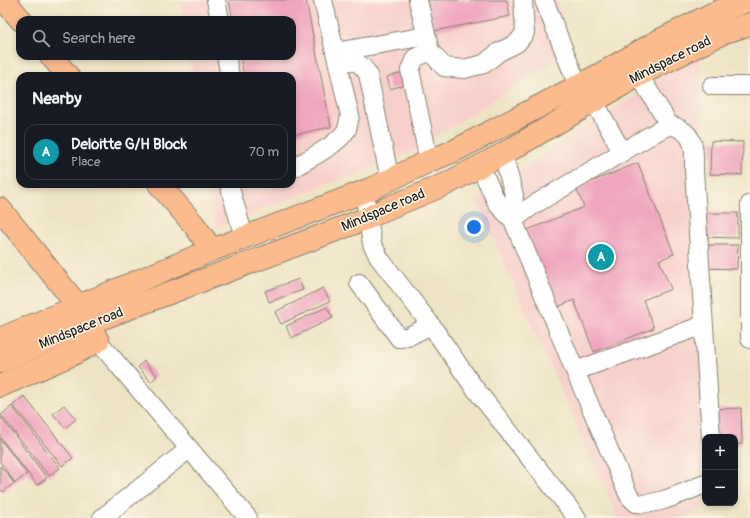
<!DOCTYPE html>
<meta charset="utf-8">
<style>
body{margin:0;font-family:Pangolin,sans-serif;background:#20242c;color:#f1f3f6}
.controls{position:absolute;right:12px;bottom:12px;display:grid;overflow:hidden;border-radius:8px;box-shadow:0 2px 6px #0003}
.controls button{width:36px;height:36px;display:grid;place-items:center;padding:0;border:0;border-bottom:1px solid #363941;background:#171b24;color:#f1f3f6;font:20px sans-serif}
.you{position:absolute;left:474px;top:227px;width:14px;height:14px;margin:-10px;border:3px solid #fff;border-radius:50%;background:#1a73e8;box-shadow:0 0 0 6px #1a73e833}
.badge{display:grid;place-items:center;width:26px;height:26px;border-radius:50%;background:#2563eb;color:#fff;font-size:13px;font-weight:700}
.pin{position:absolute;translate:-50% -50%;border:2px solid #fff;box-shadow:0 1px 4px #0006}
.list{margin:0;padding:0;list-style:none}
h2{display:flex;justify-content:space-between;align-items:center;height:52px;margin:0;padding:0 16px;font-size:17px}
h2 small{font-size:13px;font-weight:400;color:#9ea1a6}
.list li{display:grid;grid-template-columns:26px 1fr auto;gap:12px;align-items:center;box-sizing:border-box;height:56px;margin:0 8px 8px;padding:0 8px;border:1px solid #363941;border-radius:12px}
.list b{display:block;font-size:15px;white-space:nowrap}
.list p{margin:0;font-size:13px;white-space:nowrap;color:#9ea1a6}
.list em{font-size:13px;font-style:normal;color:#9ea1a6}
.icon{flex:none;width:22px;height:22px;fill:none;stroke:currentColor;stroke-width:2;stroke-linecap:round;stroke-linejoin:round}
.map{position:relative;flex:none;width:750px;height:518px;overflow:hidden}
.search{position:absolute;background:#171b24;box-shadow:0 2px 6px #0003;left:16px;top:16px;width:280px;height:44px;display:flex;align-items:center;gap:10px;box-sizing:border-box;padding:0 14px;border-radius:12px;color:#9ea1a6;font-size:15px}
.panel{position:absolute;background:#171b24;box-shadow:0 2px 6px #0003;left:16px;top:72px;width:280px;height:116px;border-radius:12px}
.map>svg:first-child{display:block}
.built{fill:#f7d0cc}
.building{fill:#efa6be}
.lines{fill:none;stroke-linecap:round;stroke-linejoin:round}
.minor-casing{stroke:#858070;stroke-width:20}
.major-casing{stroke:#858070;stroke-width:24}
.minor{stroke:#fff;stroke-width:18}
.major{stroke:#fbbb8d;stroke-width:22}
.labels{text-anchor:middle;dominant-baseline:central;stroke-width:3;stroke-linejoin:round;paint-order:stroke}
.street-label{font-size:14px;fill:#1c1c1c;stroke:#fcf5e5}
</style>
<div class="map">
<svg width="750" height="518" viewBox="0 0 750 518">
<rect width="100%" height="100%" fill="#fcf5e5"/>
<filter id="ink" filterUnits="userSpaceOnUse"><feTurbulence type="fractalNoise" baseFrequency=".025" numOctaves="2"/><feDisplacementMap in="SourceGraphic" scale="8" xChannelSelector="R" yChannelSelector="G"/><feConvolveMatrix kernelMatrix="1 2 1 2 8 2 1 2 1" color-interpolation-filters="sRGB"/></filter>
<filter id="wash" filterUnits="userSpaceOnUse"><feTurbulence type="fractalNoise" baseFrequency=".012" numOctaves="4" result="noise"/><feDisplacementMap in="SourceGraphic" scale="16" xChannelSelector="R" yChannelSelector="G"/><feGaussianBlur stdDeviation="0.9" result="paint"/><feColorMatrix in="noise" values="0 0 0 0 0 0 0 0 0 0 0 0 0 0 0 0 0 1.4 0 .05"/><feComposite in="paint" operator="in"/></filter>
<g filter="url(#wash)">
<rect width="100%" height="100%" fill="#eee4c5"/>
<path class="built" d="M181 0H557L571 50 412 152 216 226 209 184H292V76H193L189 56H292V20H184Z
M701 51 703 509 682 518H618L476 200Z"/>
<g id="blocks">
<path class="building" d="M229 0H306L331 127 292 135V76H244L240 56H292V20H233Z
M428 0H507L510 16 434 31Z
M401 73 404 85 390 89 387 77Z
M711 141 743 142 742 175 710 174Z
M638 163 674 254 659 260 671 289 643 300 654 328 594 352 574 300 555 308 525 231 584 207 576 188Z
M704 213H738V238L703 237Z
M704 245H738L737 269 703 268Z
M299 279 303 290 269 302 265 291Z
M323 288 330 301 281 324 275 312Z
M327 307 333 318 291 338 286 326Z
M144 361 157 376 151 382 138 367Z
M24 396 73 458 62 466 13 405Z
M64 405 76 419 65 428 53 414Z
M12 406 60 468 49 476 1 415Z
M741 408 742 444 735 445V437H715L714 409Z
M0 416 47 478 37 485 0 437Z
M0 439 27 474 15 483 0 462Z
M0 466 14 483 3 492 0 489Z"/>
</g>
</g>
<g filter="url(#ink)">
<use href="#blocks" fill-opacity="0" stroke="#858070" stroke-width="1"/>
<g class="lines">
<defs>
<path id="minor" d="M216 0 220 20
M418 0 430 51 444 67 464 69 484 64 499 52 517 43 525 33 523 0
M544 0 578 86
M335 52 426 36
M226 56 230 76
M337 60C353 61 359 60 368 74L390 180
M639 75 670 126
M712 86H750
M594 101 622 152
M503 154 514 195 513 220 575 371 629 496 636 503C656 507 686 491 705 484
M429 161 410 70 415 58 430 51
M480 166 498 205 513 220
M292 167H295C311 157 338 145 347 129 348 125 349 120 350 116L323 0
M229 184 244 237
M364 191 372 244 380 259 431 325 473 386 577 518
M750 204V339
M513 220 532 206 656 132C660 130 666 126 671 126 673 126 677 127 680 129 696 137 694 153 694 170L711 437
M359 283 399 338 407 337 431 325
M98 341 248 518
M575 371 704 325
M102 518 189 449"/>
<path id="major" d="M4 0 21 20
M51 56 68 76
M159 184 195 226 212 250
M0 209 78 306 98 341 71 355 0 386
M0 339 212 250 373 188 429 161 454 151 597 76 660 40 714 13 750 0
M0 362 87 324 368 218 383 210 446 184 503 154 639 75 725 32 750 24"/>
</defs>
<use href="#minor" class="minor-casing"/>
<use href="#major" class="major-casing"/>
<use href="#minor" class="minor"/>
<use href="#major" class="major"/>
</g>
</g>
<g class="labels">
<g class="street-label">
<text transform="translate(670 60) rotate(-27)">Mindspace road</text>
<text transform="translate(383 210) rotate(-23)">Mindspace road</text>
<text transform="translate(81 328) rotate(-22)">Mindspace road</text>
</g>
</g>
</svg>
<div class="controls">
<button>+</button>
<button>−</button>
</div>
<div class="you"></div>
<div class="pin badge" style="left:601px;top:257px;background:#0f9aa8">A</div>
<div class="search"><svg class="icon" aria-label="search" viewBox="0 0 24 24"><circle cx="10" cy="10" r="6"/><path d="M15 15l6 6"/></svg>Search here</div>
<section class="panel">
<h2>Nearby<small></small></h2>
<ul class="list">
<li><span class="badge" style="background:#0f9aa8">A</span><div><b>Deloitte G/H Block</b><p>Place</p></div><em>70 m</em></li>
</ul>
</section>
</div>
